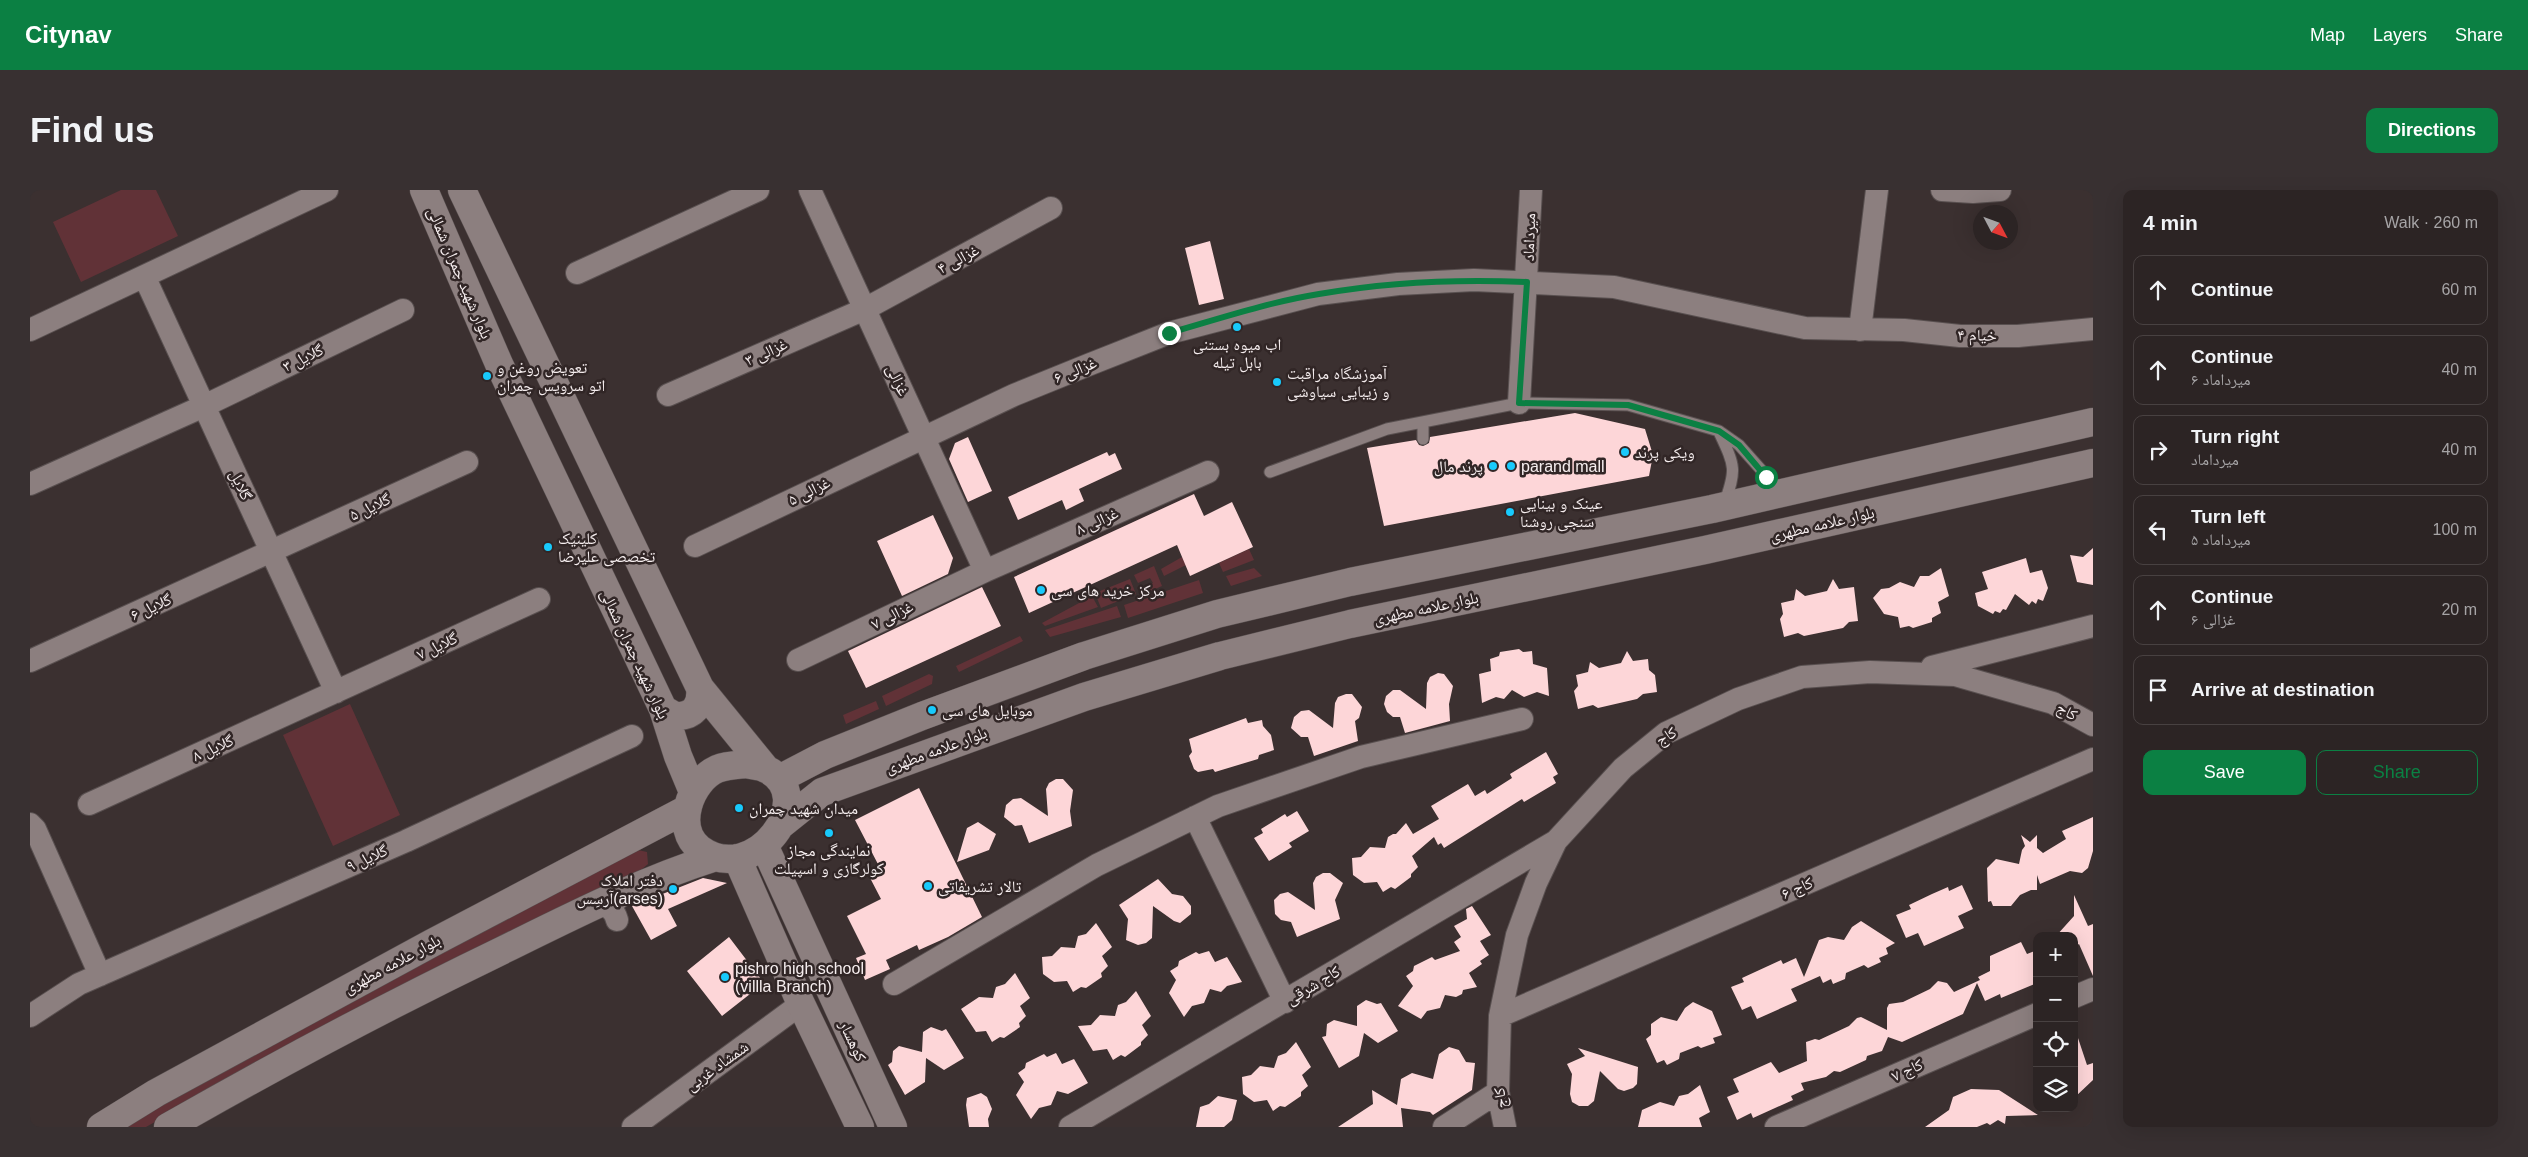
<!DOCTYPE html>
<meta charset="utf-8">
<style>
body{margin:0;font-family:Arial,"Noto Naskh Arabic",sans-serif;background:#383031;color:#f1f3f6}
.controls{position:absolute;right:15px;bottom:15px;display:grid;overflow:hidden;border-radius:10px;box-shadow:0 5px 20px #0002}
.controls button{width:45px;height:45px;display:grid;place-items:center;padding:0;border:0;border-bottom:1px solid #484141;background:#2c2424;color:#f1f3f6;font:25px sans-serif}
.compass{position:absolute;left:1943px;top:15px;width:45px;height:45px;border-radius:50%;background:#2c2424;box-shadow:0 5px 20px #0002;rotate:131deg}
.stop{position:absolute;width:15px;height:15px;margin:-11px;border:4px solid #0b8043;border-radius:50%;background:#fff}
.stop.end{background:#0b8043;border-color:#fff;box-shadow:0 1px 5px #0008}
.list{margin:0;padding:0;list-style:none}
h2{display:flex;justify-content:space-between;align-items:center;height:65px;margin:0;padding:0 20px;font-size:21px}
h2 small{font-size:16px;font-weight:400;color:#a6a4a6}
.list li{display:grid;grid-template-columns:32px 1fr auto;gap:15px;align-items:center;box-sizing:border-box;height:70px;margin:0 10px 10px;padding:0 10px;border:1px solid #484141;border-radius:10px}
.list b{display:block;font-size:19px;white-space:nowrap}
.list p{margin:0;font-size:16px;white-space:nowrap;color:#a6a4a6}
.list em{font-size:16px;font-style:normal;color:#a6a4a6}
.actions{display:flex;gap:10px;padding:15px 20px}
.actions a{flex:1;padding:11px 0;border:1px solid #0b8043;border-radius:10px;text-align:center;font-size:18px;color:#0b8043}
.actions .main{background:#0b8043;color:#fff}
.icon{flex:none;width:28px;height:28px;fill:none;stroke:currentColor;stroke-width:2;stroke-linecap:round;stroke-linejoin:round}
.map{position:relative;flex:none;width:2063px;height:937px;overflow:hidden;border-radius:10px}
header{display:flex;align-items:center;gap:30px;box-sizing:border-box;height:70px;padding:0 25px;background:#0b8043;color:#fff}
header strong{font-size:24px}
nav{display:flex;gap:28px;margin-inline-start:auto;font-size:18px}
.intro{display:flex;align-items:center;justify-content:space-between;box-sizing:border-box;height:120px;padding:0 30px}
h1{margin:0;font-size:35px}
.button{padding:12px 22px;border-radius:10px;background:#0b8043;color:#fff;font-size:18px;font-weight:700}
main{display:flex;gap:30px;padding:0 30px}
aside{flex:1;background:#2c2424;border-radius:10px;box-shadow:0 5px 20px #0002}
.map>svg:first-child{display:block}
.green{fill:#613237}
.building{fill:#fdd6d8}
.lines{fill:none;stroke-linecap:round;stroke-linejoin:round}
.lane-casing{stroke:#595050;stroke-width:13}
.street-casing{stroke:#595050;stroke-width:24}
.secondary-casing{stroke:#595050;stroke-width:29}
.lane{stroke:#8c7f7f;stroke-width:11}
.street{stroke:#8c7f7f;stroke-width:22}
.secondary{stroke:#8c7f7f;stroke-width:28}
.route{stroke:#0b8043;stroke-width:6}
.poi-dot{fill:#18cafc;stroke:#312626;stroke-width:2}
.labels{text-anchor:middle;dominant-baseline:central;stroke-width:5;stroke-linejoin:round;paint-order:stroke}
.street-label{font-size:16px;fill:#f6eeef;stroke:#312626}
.poi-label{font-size:16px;fill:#f6eeef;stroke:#312626;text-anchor:start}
</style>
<header>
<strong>Citynav</strong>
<nav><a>Map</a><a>Layers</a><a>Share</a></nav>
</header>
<div class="intro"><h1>Find us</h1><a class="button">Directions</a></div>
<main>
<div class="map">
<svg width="2063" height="937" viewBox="0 0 2063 937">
<rect width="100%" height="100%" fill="#3b3030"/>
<path class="green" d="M91 0H126L148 46 51 92 23 32Z
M1219 359 1224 370 1193 382 1189 373Z
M1152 367 1156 375 1134 386 1131 379Z
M1124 376 1132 396 1112 405 1109 399 1123 393 1120 388 1108 393 1104 385Z
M1224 378 1232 386 1201 396 1196 386Z
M1100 389 1106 404 1071 418 1065 403Z
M1169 390 1173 403 1098 428 1094 415Z
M1062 406 1068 417 1015 436 1012 433Z
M1087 416 1091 427 1020 447 1015 440Z
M990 446 993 451 929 482 926 476Z
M899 484 903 486 902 494 856 516 852 506Z
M846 511 849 519 816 534 813 525Z
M320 514 370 625 303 656 253 545Z
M608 660 617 662 618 674 605 685 203 888 116 937H85L107 922Z"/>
<path class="building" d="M1180 51 1194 109 1169 115 1155 58Z
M1545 223 1615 239 1623 265 1619 286 1354 336 1337 258 1386 250 1389 255 1393 256 1399 253 1400 247Z
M938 247 962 301 938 312 919 269 925 253Z
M1077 262 1079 266 1085 263 1092 279 1049 299 1054 311 1036 320 1032 310 988 330 978 307Z
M1164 304 1174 326 1202 312 1223 357 1160 386 1147 355 999 423 984 387Z
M903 325 923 368 918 384 872 406 847 351Z
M2063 358V395L2047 392 2040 365 2053 367Z
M1996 368 2000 383 2012 380 2018 398 2013 411 2008 409 2006 414 2002 411 1999 415 1985 404 1976 420 1973 419 1970 423 1965 421 1963 424 1948 416 1945 403 1958 399 1952 382Z
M1911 378 1919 406 1908 412 1911 423 1902 428V432L1883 438 1879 436 1870 438 1868 427 1854 424 1843 408 1851 399 1859 398 1870 392 1884 397 1890 386H1899Z
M1803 389 1809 399 1824 397 1828 431 1819 432 1813 438 1774 446 1768 443 1754 447 1750 429 1753 424 1751 413 1764 410 1766 399 1775 406 1797 401Z
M952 397 971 436 836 498 818 461Z
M1489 459 1493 462 1502 461 1503 474 1517 478 1519 506 1507 502 1494 507 1482 500 1474 509 1466 507 1452 513 1449 484 1461 481 1460 469 1469 466 1470 462Z
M1597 461 1603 471 1618 469 1619 480 1625 485 1627 502 1613 504 1607 509 1568 518 1563 515 1548 519 1544 501 1548 496 1546 485 1558 482 1560 472 1569 478 1591 473Z
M1408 483 1414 484 1423 496 1419 514 1420 531 1375 543 1370 527H1363L1357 522 1354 514 1356 506 1363 500H1370L1396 519 1397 493 1400 487Z
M1316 504H1322L1332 517 1329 528 1325 531 1328 551 1284 566 1278 547H1271L1261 538 1264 527 1271 521 1279 520 1303 538 1305 513 1308 507Z
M1216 528 1218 533 1232 530 1233 536 1241 545 1244 560 1229 565 1228 569 1185 582 1183 579 1168 582 1164 579 1159 566 1162 562 1159 549Z
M1516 562 1528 584 1523 587 1526 593 1494 612 1492 609 1414 658 1411 653 1408 655 1404 647 1382 666 1388 677 1381 684V687L1365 699 1361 697 1353 702 1347 692 1334 693 1323 685 1322 668 1331 667 1340 657 1355 658 1358 647 1363 644H1366L1376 633 1383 644 1409 629 1401 616 1438 594 1445 606 1455 600 1457 604 1482 588 1480 584Z
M1026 589H1033L1043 600 1040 621 1042 636 999 653 992 635 985 636 974 627 976 615 983 609 991 608 1018 626 1016 599 1019 593Z
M889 598 952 727 918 747 889 760 887 755 856 770 860 779 835 790 826 768 836 764 817 726 851 709 838 684 850 678 825 630Z
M1267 621 1279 641 1259 653 1262 657 1239 671 1224 648 1233 643 1231 639 1255 624 1257 627Z
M2063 627V661L2058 678 2052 683 2040 681 2010 694 2007 685V700H2001L1990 705 1981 716H1963L1961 711 1958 712 1957 678 1966 669 1989 674 1992 660 1995 656 1991 645 2000 652 2007 645V658L2013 663 2036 649 2032 641Z
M948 632 966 644 959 660 927 672 937 638Z
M1293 683H1300L1313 693 1305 710 1310 729 1267 747 1261 732 1251 730 1245 724 1244 710 1250 704 1258 702 1285 720 1283 693 1286 687Z
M673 688 697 693 638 719 647 736 621 750 602 716Z
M1128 689 1142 704 1153 706 1161 716V724L1150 733 1144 731 1123 716 1122 748 1116 753 1108 755 1096 750 1098 729 1089 715Z
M1932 695 1943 719 1928 726 1934 738 1894 756 1888 743 1876 748 1866 725 1881 719 1879 715 1902 704 1918 697 1919 701Z
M2044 705 2058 736 2063 734V786L2049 754 2044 757V746H2026L2044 726Z
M1442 716 1461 745 1450 751 1459 765 1450 771 1452 774 1439 783 1447 797 1433 800 1432 804 1426 807 1415 805 1410 818 1397 821 1391 829 1368 816 1383 796 1376 786 1383 781 1384 776 1402 767 1405 770 1430 761 1424 752 1431 747 1424 736 1437 729 1436 719Z
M1831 731 1865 753 1856 758 1858 764 1849 768 1851 772 1838 778 1834 775 1816 783 1815 789 1803 794 1801 789 1793 793 1790 786 1761 799 1767 811 1727 829 1721 816 1712 820 1701 797 1714 792 1712 788 1751 770 1753 774 1766 768 1774 787 1789 750 1798 747 1814 750 1822 737Z
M1066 733 1082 757 1072 766 1078 776 1071 783 1072 787 1056 798 1051 797 1043 802 1037 791 1024 792 1013 784 1012 767 1022 766 1031 757 1045 758 1048 746 1056 744Z
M699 747 734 793 692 826 657 781Z
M1991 752 1997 764 2007 760V793L1971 808 1970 804 1955 811 1947 793 1933 824 1872 852 1858 847 1852 861 1837 866 1836 870 1810 882 1804 881 1796 887 1771 893 1774 900 1761 906 1763 910 1723 928 1721 923 1707 930 1697 907 1709 902 1703 889 1741 872 1749 883 1777 871 1776 852 1785 849 1789 850 1819 836 1827 828 1831 827 1857 840V818L1859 814 1873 812 1900 799 1908 791 1917 793 1924 802 1950 790 1948 787 1960 781V766Z
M1179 761 1185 772 1197 767 1212 792 1197 796 1191 802 1180 799 1174 813 1162 816 1154 827 1139 803 1146 790 1140 781 1148 776 1149 771 1166 762 1169 764Z
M985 783 1000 808 990 816 996 826 989 833 990 837 974 848 970 847 962 852 956 841 946 842 931 819 949 807 963 808 966 797 975 794Z
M1106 801 1121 826 1112 835 1118 845 1111 852V855L1095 867 1091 865 1083 870 1077 859 1063 861 1048 836 1061 835 1070 825 1085 826 1088 815 1096 812Z
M1336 810 1347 814 1351 813 1368 841 1348 853 1334 843 1329 866 1309 878 1292 847 1296 846 1297 834 1304 830 1327 836V816Z
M1663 812 1682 821 1692 845 1683 848 1685 853 1671 858 1668 856 1650 863 1649 869 1637 875 1634 870 1627 873 1616 849 1621 845V834L1631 827 1647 831 1655 818Z
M901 837 912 841 916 839 934 868 914 880 896 868 895 892 875 905 858 875 862 872 863 861 869 856 892 862 893 842Z
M2044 845H2047L2057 875 2063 873V890L2044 908Z
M1266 852 1281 877 1272 885 1278 896 1271 902V906L1255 917 1250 916 1243 921 1237 910 1224 912 1213 904 1212 887 1221 885 1230 876 1244 878 1248 866 1256 863Z
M1419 857 1429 860 1436 872 1445 873 1442 900 1403 925 1400 922 1371 918 1373 937H1308L1343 914 1342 900 1367 915 1371 889 1382 883 1403 889 1409 864Z
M1548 858 1608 877 1607 894 1603 898 1594 901 1588 899 1570 881 1564 911 1558 916H1549L1542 912 1540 904 1542 884 1537 874 1555 866Z
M1026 863 1032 874 1044 869 1058 893 1038 904 1027 901 1021 915 1009 918 1001 929 986 905 994 892 988 883 995 878 996 873 1014 864 1017 867Z
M1670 895 1680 922 1669 928 1672 937H1608L1612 920 1630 912 1644 916 1649 906 1658 904Z
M1941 899 1969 900 2008 925 1976 926 1975 934 1968 930 1960 935 1957 933 1947 937H1895L1919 920 1923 907Z
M951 903 957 907 962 919 958 929 959 937H939L936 915 937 908Z
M1188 906 1207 910 1202 930 1194 937H1166L1170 917 1179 914Z"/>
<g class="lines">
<defs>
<path id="lane" d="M1393 232V249
M1689 242C1705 276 1707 279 1694 314
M1240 282 1357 239 1489 213 1598 215 1689 241 1709 255 1751 302"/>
<path id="street" d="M780 0 955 381
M1912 0 1943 2 1970 0
M547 83 728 0
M115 88 306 502
M0 140 297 0
M1830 140 1847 0
M638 205 835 119 1021 18
M1489 213 1501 0
M0 294 174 216 373 120
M665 356 984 205 1058 175 1139 143 1288 104 1368 94 1444 90 1584 97 1775 138 1874 140 1930 146H1988L2063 139
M768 470 955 381 1178 282
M0 471 437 272
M1902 477 2063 436
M59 614 509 409
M1165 627 1255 812
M0 634 5 639 70 785
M569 714C579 717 584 719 587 730
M864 794 1067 675 1188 616 1331 567 1492 529
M2044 807 2063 799
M0 826 49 794 376 651 602 546
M1470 826 2063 569
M603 937 771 814
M1040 937 1526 651
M1414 937 1468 902
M1475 937 1468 902 1470 826 1487 745 1506 693 1526 651 1593 578 1636 543 1708 509 1772 487 1840 482 1925 485 2023 513 2063 535
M1746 937 2007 824"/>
<path id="secondary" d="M394 0 469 174 633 519 648 566 663 602
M432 0 670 498 736 579
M633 519 645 526C663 527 672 516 670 498
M717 574C723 576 731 576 736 579 792 606 724 699 670 659 643 638 660 591 687 579 697 575 707 575 717 574Z
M749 589 795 565 892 526 1054 466 1187 424 1320 392 1682 319 2063 232
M752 634 792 602 1054 507 1190 466 1320 434 1675 360 2063 273
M734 655 863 937
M707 668 771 814 830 937
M71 937 126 903 402 753 657 619
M138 937C248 874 361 814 475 759 544 725 613 690 686 667"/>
</defs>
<use href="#lane" class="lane-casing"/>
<use href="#street" class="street-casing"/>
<use href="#secondary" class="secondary-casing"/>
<use href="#lane" class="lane"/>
<use href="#street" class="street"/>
<use href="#secondary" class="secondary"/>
</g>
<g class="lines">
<path class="route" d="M1139 143C1188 129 1239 112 1289 104 1358 92 1428 89 1497 92L1489 213 1598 215 1689 241 1709 255 1736 287"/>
</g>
<g class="poi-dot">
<circle cx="1207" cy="137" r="5"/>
<circle cx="457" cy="186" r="5"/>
<circle cx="1247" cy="192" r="5"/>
<circle cx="1595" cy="262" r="5"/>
<circle cx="1463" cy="276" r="5"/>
<circle cx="1481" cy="276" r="5"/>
<circle cx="1480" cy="322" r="5"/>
<circle cx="518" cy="357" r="5"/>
<circle cx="1011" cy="400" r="5"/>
<circle cx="902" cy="520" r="5"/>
<circle cx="709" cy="618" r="5"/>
<circle cx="799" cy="643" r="5"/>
<circle cx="898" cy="696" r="5"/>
<circle cx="643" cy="699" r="5"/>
<circle cx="695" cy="787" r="5"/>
</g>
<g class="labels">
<g class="street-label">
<text transform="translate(1499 47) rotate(-88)">میرداماد</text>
<text transform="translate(928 69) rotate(-28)">غزالی ۴</text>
<text transform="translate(430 83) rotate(67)">بلوار شهید چمران شمالی</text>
<text transform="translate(1947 145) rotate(1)">خیام ۴</text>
<text transform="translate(736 162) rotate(-24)">غزالی ۳</text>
<text transform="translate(273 168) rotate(-26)">گلایل ۳</text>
<text transform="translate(1045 180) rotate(-22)">غزالی ۶</text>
<text transform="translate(868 190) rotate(65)">غزالی</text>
<text transform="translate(211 295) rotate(65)">گلایل</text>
<text transform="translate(779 301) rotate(-26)">غزالی ۵</text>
<text transform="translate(340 317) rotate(-25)">گلایل ۵</text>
<text transform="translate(1067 331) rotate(-24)">غزالی ۸</text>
<text transform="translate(1792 334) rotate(-13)">بلوار علامه مطهری</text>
<text transform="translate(121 417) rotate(-24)">گلایل ۶</text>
<text transform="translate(1396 418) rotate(-12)">بلوار علامه مطهری</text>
<text transform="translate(862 425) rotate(-26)">غزالی ۷</text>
<text transform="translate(407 456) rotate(-25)">گلایل ۷</text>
<text transform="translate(605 464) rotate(65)">بلوار شهید چمران شمالی</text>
<text transform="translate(2037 521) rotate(28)">کاج</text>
<text transform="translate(1636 546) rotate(-32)">کاج</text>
<text transform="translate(183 558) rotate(-24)">گلایل ۸</text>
<text transform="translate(906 560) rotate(-20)">بلوار علامه مطهری</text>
<text transform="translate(337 668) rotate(-24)">گلایل ۹</text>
<text transform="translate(1767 698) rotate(-23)">کاج ۶</text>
<text transform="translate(362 774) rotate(-28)">بلوار علامه مطهری</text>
<text transform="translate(1283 795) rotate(-31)">کاج شرقی</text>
<text transform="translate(823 851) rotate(65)">کوهسار</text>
<text transform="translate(687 876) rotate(-36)">شمشاد غربی</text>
<text transform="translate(1877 880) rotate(-24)">کاج ۷</text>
<text transform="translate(1470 908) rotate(-97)">کاج</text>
</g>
<g class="poi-label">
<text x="1207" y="154" text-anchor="middle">اب میوه بستنی<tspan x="1207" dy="18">بابل تیله</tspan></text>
<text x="467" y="177">تعویض روغن و<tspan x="467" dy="18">اتو سرویس چمران</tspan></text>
<text x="1257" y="183">آموزشگاه مراقبت<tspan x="1257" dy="18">و زیبایی سیاوشی</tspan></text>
<text x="1605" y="262">ویکی پرند</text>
<text x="1453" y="276" text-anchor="end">پرند مال</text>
<text x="1491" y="276">parand mall</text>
<text x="1490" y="313">عینک و بینایی<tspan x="1490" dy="18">سنجی روشنا</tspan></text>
<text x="528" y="348">کلینیک<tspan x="528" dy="18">تخصصی علیرضا</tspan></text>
<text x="1021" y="400">مرکز خرید های سی</text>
<text x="912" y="520">موبایل های سی</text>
<text x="719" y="618">میدان شهید چمران</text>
<text x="799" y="660" text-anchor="middle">نمایندگی مجاز<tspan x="799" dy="18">کولرگازی و اسپیلت</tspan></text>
<text x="633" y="690" text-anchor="end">دفتر املاک<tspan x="633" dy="18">آرسِس(arses)</tspan></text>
<text x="908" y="696">تالار تشریفاتی</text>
<text x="705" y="778">pishro high school<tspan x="705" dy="18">(villla Branch)</tspan></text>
</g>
</g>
</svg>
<div class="controls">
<button>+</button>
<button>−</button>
<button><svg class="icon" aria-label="locate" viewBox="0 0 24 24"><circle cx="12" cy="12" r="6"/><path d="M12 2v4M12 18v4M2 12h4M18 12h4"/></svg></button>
<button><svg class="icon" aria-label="layers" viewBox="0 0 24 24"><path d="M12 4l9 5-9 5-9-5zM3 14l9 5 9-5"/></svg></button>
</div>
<svg class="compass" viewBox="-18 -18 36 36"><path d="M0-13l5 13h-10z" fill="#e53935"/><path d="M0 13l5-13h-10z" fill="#a6a4a6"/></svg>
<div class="stop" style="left:1736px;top:287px"></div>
<div class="stop end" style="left:1139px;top:143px"></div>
</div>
<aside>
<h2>4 min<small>Walk · 260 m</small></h2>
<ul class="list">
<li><svg class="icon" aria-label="ahead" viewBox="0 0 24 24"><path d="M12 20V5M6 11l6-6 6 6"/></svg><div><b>Continue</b></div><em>60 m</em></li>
<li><svg class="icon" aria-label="ahead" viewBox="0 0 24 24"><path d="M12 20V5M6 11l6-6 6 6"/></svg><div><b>Continue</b><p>میرداماد ۶</p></div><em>40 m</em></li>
<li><svg class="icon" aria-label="right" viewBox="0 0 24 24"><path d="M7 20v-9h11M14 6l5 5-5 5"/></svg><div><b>Turn right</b><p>میرداماد</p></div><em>40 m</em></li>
<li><svg class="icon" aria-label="left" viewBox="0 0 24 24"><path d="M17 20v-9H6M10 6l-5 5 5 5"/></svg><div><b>Turn left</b><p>میرداماد ۵</p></div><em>100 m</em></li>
<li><svg class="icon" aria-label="ahead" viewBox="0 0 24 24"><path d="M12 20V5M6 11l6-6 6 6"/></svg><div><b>Continue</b><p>غزالی ۶</p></div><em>20 m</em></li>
<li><svg class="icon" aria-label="arrive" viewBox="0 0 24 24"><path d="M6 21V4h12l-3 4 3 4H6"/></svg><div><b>Arrive at destination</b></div></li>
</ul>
<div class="actions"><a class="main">Save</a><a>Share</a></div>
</aside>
</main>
